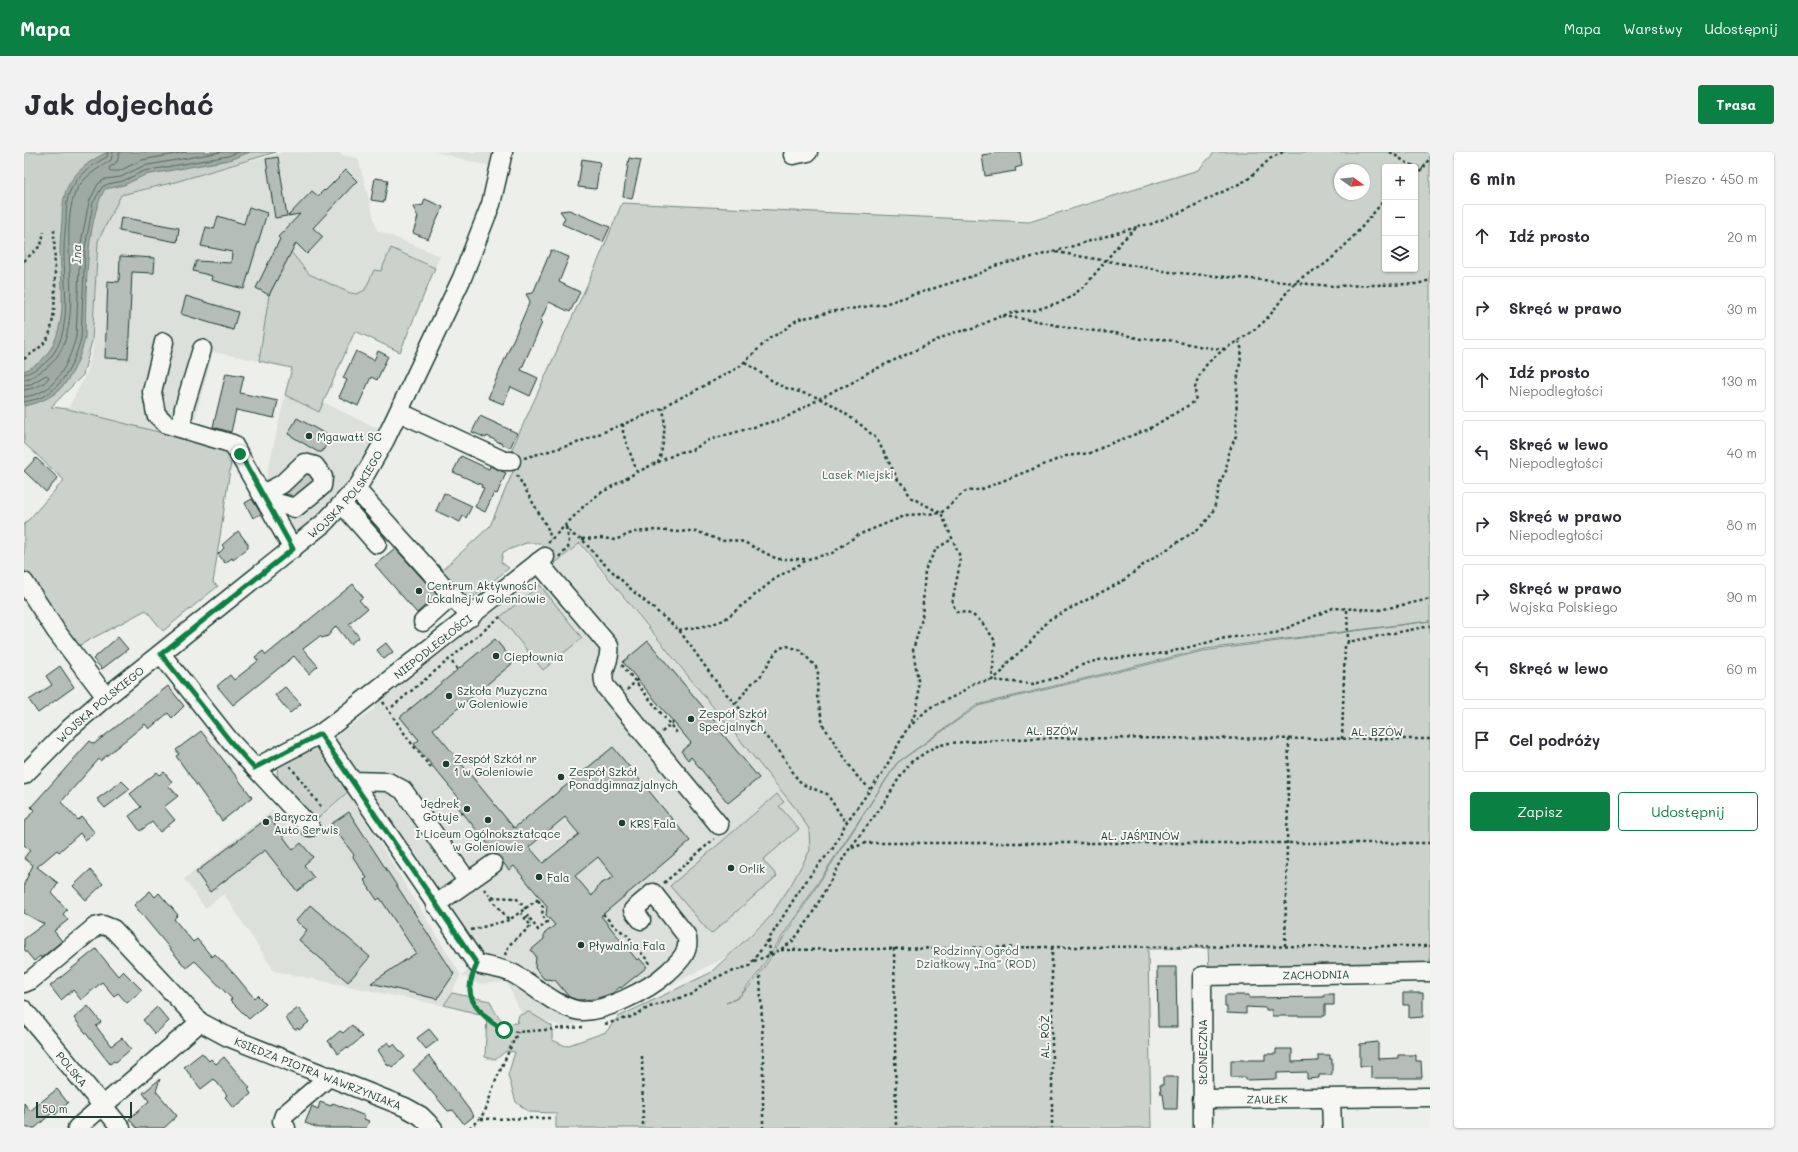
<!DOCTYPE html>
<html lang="pl">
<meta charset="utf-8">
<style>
body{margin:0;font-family:Mali,sans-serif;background:#f2f2f3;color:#2b2b33}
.controls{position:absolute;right:12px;top:12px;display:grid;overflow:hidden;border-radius:4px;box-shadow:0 1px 3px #0004}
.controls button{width:36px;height:36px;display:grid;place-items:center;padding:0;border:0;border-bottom:1px solid #e1e1e2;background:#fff;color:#2b2b33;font:20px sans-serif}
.compass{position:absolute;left:1310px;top:12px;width:36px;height:36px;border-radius:50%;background:#fff;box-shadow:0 1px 3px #0004;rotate:105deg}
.scale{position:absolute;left:12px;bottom:10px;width:96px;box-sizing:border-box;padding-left:4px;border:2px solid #1f3d34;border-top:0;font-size:11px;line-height:14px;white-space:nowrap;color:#1f3d34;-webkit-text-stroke:3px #f6f6f2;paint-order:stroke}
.stop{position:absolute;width:12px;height:12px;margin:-9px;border:3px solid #0b8043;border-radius:50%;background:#fff}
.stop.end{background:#0b8043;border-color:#fff;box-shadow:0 1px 4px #0008}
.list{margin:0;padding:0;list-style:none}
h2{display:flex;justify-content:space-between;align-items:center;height:52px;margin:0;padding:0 16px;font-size:17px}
h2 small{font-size:13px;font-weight:400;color:#7c7c81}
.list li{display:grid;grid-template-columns:26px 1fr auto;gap:12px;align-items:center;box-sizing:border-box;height:64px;margin:0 8px 8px;padding:0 8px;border:1px solid #e1e1e2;border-radius:4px}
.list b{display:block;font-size:15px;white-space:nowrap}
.list p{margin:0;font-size:13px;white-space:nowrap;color:#7c7c81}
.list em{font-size:13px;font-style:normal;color:#7c7c81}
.actions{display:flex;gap:8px;padding:12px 16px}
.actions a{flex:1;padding:9px 0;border:1px solid #0b8043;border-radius:4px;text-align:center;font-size:14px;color:#0b8043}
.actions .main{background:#0b8043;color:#fff}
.icon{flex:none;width:22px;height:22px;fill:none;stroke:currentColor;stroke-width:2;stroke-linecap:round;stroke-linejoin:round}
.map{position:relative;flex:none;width:1406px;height:976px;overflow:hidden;border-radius:4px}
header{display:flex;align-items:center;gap:24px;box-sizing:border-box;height:56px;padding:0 20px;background:#0b8043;color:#fff}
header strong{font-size:19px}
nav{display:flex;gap:22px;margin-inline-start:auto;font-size:14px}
.intro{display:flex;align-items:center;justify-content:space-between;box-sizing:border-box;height:96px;padding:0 24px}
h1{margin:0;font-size:28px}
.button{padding:10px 18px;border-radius:4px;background:#0b8043;color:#fff;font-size:14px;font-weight:700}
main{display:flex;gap:24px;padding:0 24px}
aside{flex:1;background:#fff;border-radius:4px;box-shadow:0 1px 3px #0004}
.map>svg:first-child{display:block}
.built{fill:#dce0db}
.green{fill:#cbd2cc;stroke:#758880;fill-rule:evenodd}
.water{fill:#9faaa4;stroke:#6c7e77}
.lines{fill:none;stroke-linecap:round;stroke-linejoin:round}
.shore{stroke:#526961;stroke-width:1}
.building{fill:#b4bdb8;stroke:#1f3d34;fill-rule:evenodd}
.minor-tunnel{stroke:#c4cbc6;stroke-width:18;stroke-dasharray:18 9;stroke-linecap:butt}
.minor-casing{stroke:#1f3d34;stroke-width:21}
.path{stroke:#1f3d34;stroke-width:2.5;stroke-dasharray:3 3;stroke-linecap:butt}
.minor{stroke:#f6f6f2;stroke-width:18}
.route{stroke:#0b8043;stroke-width:5}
.poi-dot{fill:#1f3d34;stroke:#f6f6f2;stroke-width:1.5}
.labels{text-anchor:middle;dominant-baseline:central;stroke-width:4;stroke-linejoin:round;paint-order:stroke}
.poi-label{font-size:11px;fill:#1f3d34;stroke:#f6f6f2;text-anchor:start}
.park-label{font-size:11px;fill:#415b52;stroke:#f6f6f2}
.street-label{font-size:11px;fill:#1f3d34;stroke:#f6f6f2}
.water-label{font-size:12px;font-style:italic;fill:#3f5850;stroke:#f6f6f2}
</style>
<header>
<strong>Mapa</strong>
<nav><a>Mapa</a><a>Warstwy</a><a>Udostępnij</a></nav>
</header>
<div class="intro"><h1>Jak dojechać</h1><a class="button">Trasa</a></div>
<main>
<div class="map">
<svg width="1406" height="976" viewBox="0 0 1406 976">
<rect width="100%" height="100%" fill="#edefea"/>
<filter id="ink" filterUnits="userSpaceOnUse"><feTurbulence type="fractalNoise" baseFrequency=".025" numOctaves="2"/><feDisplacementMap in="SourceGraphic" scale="8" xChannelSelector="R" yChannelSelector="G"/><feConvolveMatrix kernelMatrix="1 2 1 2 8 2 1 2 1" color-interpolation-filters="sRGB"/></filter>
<g filter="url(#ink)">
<path class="built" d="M259 0H315L318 3 334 6 353 78 416 104 411 115 367 96 356 120 350 119 341 138 333 142 326 141 285 122 268 100 245 143 235 209 189 200 165 289 44 257 64 218 69 195 74 87 81 61 99 40 151 30Z
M411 0H470L469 15Z
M261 243 294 260 299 250 358 279 327 331 310 352 257 399 225 335 242 326Z
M555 392 772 657 785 677 786 698 767 733 745 766 702 805 614 850 582 864 539 875 497 860 482 830 454 832 438 824 453 809 307 594 314 583 350 557 352 551Z
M325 641 437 823 420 854 250 819 200 742 181 756 160 727 249 658 272 685Z"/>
<path class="green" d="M0 0H252L151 30 97 43 74 89 68 189 59 223 27 255 44 257 201 297 208 304 189 431 194 434 139 479 122 458 54 494 0 417V373L40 328 0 291Z
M1191 0H1406V469L1181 497 953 553 873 611 734 821 714 846 702 851C723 846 742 812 754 794L873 611 954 554 1179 499 1406 469V815L1185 817 1184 796 1124 797 1127 976H532V961L505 960 492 950 484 923 491 900 482 899 471 908 461 905 463 864 420 853 428 841 466 849C472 863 477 873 493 871L495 863 505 860 528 874V888L542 894 582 880 594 865 686 821 745 766 767 733 786 698 785 677 772 657 556 391 530 412 531 409 516 391H502L479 400 477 410 485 416 442 451 416 420 466 374 490 317 486 301 574 109 598 51 1005 70 1174 18ZM1361 15H1391V117H1361ZM1316 18H1340V42H1316Z
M367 96 411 116 376 200 331 179 295 260 261 243 268 216 235 209 245 143 267 100 285 122 326 141 333 142 341 138 350 118 357 119Z
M516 433 558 486 519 518 476 465Z
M285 593 293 594 298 598 323 633 324 640 287 672C275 657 239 625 259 606 265 600 277 597 285 593Z
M753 642 760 650 755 654 775 677 739 708 753 724 687 782 646 734Z"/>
<path class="water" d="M84 0H226L205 8 121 23 100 33 81 37C61 68 62 149 61 187 51 222 39 247 0 254V219C6 216 14 212 18 208 46 179 37 135 36 99 36 89 37 79 38 69 38 58 39 46 43 36 51 19 68 7 84 0Z"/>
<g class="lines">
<path class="shore" d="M96 0 93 10 85 16 86 19H95L118 8 162 0
M0 222C5 222 9 218 14 216 53 193 39 134 40 97 40 88 41 79 42 70 42 59 42 47 47 37 55 23 69 12 83 5L84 0
M0 227C6 227 11 223 16 220 71 188 31 91 51 41 58 25 74 17 87 8L89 0
M0 233 7 232 22 223 25 225C20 234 10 236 0 238
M0 245C5 244 11 243 15 241 36 232 46 206 52 185L56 96 65 50 74 32 81 27 97 25 119 14 197 0
M0 250C6 248 13 248 18 245 40 234 51 209 57 186L61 96 69 51 78 35 84 32 99 29 120 19 204 4 215 0"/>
</g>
<path class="building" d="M978 0H996L998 14 991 16 992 19 961 24 958 3Z
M254 5 263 64 251 66 242 7Z
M605 6 617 8 608 47 599 45Z
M558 7 576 10 572 37 554 35Z
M322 18 333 29 289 76 299 85 283 102 272 91 245 143 232 136 256 87 254 85 276 62 264 64 288 39 294 44 300 38 301 39Z
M351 26 364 28 360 50 347 48Z
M401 47 419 55 404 87 389 81 394 65 389 55 399 53Z
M225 55 243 61 220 137 187 128 188 124 169 119 172 109 207 111 208 100 177 94 182 75 190 77 194 64 220 72Z
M545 58 586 75 579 90 538 72 541 66 536 59Z
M97 65 155 76 153 90 95 79Z
M527 98 545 105 535 130 556 140 546 160 525 150 516 170 518 171 497 218 514 226 506 244 487 235 479 252 464 246 506 149 502 142 509 141Z
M96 104 131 106 130 121 108 120 104 207 81 206 84 129 95 130Z
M162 144 214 160 209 178 157 162Z
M332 199 350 208 354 199 364 204 353 228 347 225 334 254 315 245 323 228 319 226Z
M202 221 220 224 216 241 254 249 250 266 212 258 207 280 189 275Z
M456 264 493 281 486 296 463 284 462 286 448 280Z
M273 266 307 285 298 300H294L264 282Z
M437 304 465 317 466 314 482 321 473 342 470 341 461 360 451 355 460 336 457 335 458 333 429 320Z
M12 306 34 326 22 340 0 319Z
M283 323 288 329 269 344 261 342Z
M420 341 448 354 442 366 439 364 436 370 412 359Z
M228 347 237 362 229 366 221 351Z
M214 379 224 392V396L209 408 208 406 201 411 194 402 200 396 198 393Z
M371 396 413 443 393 461 351 413Z
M329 432 339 445 335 448 343 457 325 472 335 485 326 492 312 474 304 484 298 486 296 484 279 497 294 514 285 522 270 504 209 553 193 534 206 523 210 528 234 509 231 505 239 499 242 503Z
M94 485 104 497 78 517 69 507Z
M471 487 490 510 409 577 490 676 589 595 666 689 577 764 613 808 615 806 623 815 597 836 596 835 589 841 571 847 554 848 545 845 531 828 520 827 511 816 512 804 507 798 520 787V782L531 773 522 763 523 754 490 714 485 718 430 650 435 646 390 592 395 588 376 565ZM541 665 555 682 519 711 505 695ZM574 705 590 725 576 732 568 744 551 724Z
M624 489 699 579 697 580 735 626 704 651 667 605 664 608 657 599 667 591 599 510Z
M362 491 369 500 360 507 353 498Z
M36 514 50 535 14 561 5 548 28 533 22 524Z
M144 534 160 554 148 566 144 561 125 577 121 572 76 609 75 607 37 650 54 668 58 665 71 681 61 688 56 681 35 700 33 698 13 715 34 731 28 741 43 758 39 762 44 768 30 779 38 789 17 806 16 804 10 809 0 797V787L20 772 0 761V732L9 713 0 706 6 698 0 693V671L10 658 7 655 66 589 70 592Z
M261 535 277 552 266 561 251 543Z
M177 579 228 645 198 669 152 604 155 602 152 598Z
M133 620 136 623 140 620 148 630 144 633 154 644 140 655 151 668 136 680 128 670 116 679 105 664 117 655 106 642Z
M98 629 106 637 81 656 73 647Z
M325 660 430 822 413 847 347 831 392 801 356 746 353 748 340 728 343 726 329 705 330 703 307 672Z
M245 665 269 698 277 691 289 705 280 713 290 726 273 739 241 698 186 740 172 720Z
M66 718 79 732 62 748 49 734Z
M126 739 131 745 135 741 154 763 150 767 169 790 173 787 188 805 191 802 212 824 230 846 233 843 242 852 225 867 206 848 208 847 171 809 162 816 110 753Z
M286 753 346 805 324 830 275 788 283 778 272 769Z
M72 797 94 824 99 819 118 838 103 851 94 841 90 844 78 830 57 848 49 838 37 848 26 834Z
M1133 815H1152L1153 875H1134Z
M1379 841H1399V865L1385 866V853H1379Z
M1300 842H1310V853H1301V864H1248V858H1242V856L1222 855V862L1203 861V855H1201V843H1225V846L1300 845Z
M64 854 77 870 72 874 87 894 98 886 107 897 92 910 90 909 86 912 50 866Z
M133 855 145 869 131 882 119 868Z
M274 856 285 870 275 878 274 876 271 878 261 866Z
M328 873 338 885 324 897 323 895 314 902 304 889 316 879 319 881Z
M405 877 414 888 402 897 393 886Z
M364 890 367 894 370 892 381 905 368 915 366 913 364 914 354 898Z
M1354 890V907L1374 906V903H1392V909H1397L1398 926H1347V914H1336V892Z
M1252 897H1268V910L1294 909V903H1306V907H1308V923H1295V926L1283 927V920L1253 921V927L1221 928V925H1207V908H1241V902H1252Z
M178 901 185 909 187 907 192 912 200 905 226 936 224 937 227 942 210 956 201 945 203 943 190 927 177 937 160 915Z
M405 904 450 964 440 972 429 958 424 959 389 918Z
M1139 925H1154L1153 957H1141L1139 942H1137L1136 933H1139Z
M136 927 132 939 153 964 140 976H113L105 967 125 949 119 941Z
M33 937 44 951 31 963 29 960 11 976H0V951L6 959Z
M296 950 307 954 309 951 341 964 340 967 345 969 342 976H295L281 971 288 954 294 957Z"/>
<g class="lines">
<path class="minor-tunnel" d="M281 321 290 331
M269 331 278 341"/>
<defs>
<g id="minor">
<path d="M769 3 784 0"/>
<path d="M140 190 128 240 132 262 142 272 209 292 269 397"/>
<path d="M375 260 480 309H487"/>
<path d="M157 276 160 256 178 197"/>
<path d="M332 337 447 465"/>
<path d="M239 342 258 332 280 311 291 314 299 325 298 334 271 356 253 351 245 355"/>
<path d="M319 353 353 392"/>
<path d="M514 410 585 494C588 510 575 517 581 534L695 673"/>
<path d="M0 430 32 479 82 545"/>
<path d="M399 470 428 444"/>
<path d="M137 502 206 589 286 675"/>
<path d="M296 582 453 812C464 815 477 816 488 821 509 832 528 852 552 858 575 864 626 837 643 821 654 811 668 799 662 783L629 741 609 758 617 768"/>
<path id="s1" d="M231 616 296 582 311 571 521 405"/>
<path id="s2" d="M0 623 46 576 82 545 300 371 335 333 361 288 438 126 467 52 479 0"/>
<path d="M328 629 364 630 379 638 444 730"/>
<path d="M411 753 469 712"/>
<path id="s3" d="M0 831 7 828 71 775 79 773 89 777 176 870 204 885 381 955 397 964 409 976"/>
<path id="s4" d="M0 858 97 976"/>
<path id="s5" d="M1178 947 1406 945"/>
<path d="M1307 947 1308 976"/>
<path d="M53 976 176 870"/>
<path d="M262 976 258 969 260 963 306 924"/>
<path id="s6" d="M1179 976 1178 824 1406 820"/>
</g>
</defs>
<use href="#minor" class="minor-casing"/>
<path class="path" d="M1366 0 1383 11 1399 17
M1391 24 1399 17 1406 5
M1032 100 1146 120 1308 134 1393 132 1406 128
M0 109 17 93 20 80
M979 164 1013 169 1045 176 1098 182 1117 187H1139L1185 196 1201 197
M0 207C8 201 17 196 23 187 35 167 30 102 30 76
M721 210 750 230 759 235 792 245 809 253 837 273 853 287 874 328 882 336 886 345 917 361 935 402 936 411 928 451 933 460C953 459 961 474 971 489L968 528 978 520 984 510 1004 493 1026 467 1099 429 1119 413 1177 375 1185 366 1190 357 1197 328 1202 319 1204 302 1212 284 1213 230 1218 198 1215 190
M599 272V281L613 320
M500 306 550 292 639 256 647 250 665 242 715 215 747 185 756 181 774 167 796 163 805 160 860 152 952 123 970 114 1029 100 1113 75
M634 311C640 295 642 272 639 256
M493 323 524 377 527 387
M541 374 549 383 558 387 573 405 610 440 655 478 696 535 756 600 774 628 782 634 803 642 822 671
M558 387 579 386 591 388 610 380 632 378 654 380 665 379 677 381 698 389 709 388 720 390 753 407H784L808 401 834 383 883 363 917 361 940 340 958 337 1042 304 1066 301 1090 290 1123 278 1170 250C1173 245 1171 241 1171 236 1172 229 1176 222 1180 216 1194 197 1218 189 1235 174 1250 162 1257 145 1270 132 1279 123 1291 119 1301 112 1323 94 1343 69 1361 47
M524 391 560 354 575 342 613 320 656 300 668 298 685 288 761 266 815 236 826 232 841 222 928 181 948 177 977 164 996 159H1009L1042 148 1061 134 1097 90 1114 74 1127 72 1157 60 1223 28 1247 6 1259 0
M535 405 544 396 545 388 542 376
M1323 458 1324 490
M655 478 686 473 700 468 752 426 783 408
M428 510 434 518
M598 513 653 581
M603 538 614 527
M359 550 385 588 407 616
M712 551 729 530 736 525 751 501 756 496 763 494 776 498 792 515 794 521 793 544 799 573 832 623 846 637
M368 555 476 465
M884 575 892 560 894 550V528L889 498 898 467 901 418 912 397 928 387
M638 580 649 570
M1318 587 1321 494 1324 490 1406 474
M266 614 298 656
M437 662 439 660
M828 696 842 691H1406
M640 731 690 687
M460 737 467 745 492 746 502 757
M467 746 485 768
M579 762 591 775 603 783 628 814
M502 766 504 764 514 778 523 770 518 763 519 755 514 748
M447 778 485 768 516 746
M745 788 746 803
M1261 794 1265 587
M1028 795V976
M870 796 872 976
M757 798 1028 795 1406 794
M481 803 485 793 507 774 497 761
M730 809 749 802 768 790 784 769 821 703 861 650 875 626 887 610 910 595 925 591 1012 586 1406 587
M736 824 739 894V976
M448 825 446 836 447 847 465 867 480 878 494 880 558 875
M581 872 607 865 626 855 669 842 676 835 695 824 725 814 745 787 775 739 794 713 808 698 822 671 859 620 883 577 905 556 935 542 950 531 968 528 1010 532 1039 524 1055 514 1074 508 1142 501 1201 486 1252 481 1309 456 1355 458 1406 447
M618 904 619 976
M457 967 526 966
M445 976C467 959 462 951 472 928 479 912 486 896 494 880"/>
<use href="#minor" class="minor"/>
</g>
</g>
<g class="lines" filter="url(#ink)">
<path class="route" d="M216 302 269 397 137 502 206 589 230 616 296 582 453 812C450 819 446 828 446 836 445 854 466 870 480 878"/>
</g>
<g class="poi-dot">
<circle cx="285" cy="284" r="4"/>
<circle cx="395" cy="439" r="4"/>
<circle cx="472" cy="504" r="4"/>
<circle cx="425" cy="544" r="4"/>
<circle cx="667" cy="567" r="4"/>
<circle cx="422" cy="612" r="4"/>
<circle cx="537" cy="625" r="4"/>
<circle cx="443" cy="657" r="4"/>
<circle cx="464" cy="668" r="4"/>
<circle cx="242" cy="670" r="4"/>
<circle cx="598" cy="671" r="4"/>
<circle cx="707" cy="716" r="4"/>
<circle cx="515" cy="725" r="4"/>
<circle cx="557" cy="793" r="4"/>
</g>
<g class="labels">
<g class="poi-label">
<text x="293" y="284">Mgawatt SC</text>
<text x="403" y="433">Centrum Aktywności<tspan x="403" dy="13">Lokalnej w Goleniowie</tspan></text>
<text x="480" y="504">Ciepłownia</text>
<text x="433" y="538">Szkoła Muzyczna<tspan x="433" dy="13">w Goleniowie</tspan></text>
<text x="675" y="561">Zespół Szkół<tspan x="675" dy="13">Specjalnych</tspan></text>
<text x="430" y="606">Zespół Szkół nr<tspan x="430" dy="13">1 w Goleniowie</tspan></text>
<text x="545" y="619">Zespół Szkół<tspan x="545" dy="13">Ponadgimnazjalnych</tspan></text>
<text x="435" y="651" text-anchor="end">Jędrek<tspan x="435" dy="13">Gotuje</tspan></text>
<text x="250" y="664">Barycza<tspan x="250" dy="13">Auto Serwis</tspan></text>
<text x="606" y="671">KRS Fala</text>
<text x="464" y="681" text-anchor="middle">I Liceum Ogólnokształcące<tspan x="464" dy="13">w Goleniowie</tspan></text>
<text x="715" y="716">Orlik</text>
<text x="523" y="725">Fala</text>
<text x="565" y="793">Pływalnia Fala</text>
</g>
<g class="park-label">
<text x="834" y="322">Lasek Miejski</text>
<text x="952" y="798">Rodzinny Ogród<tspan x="952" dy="13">Działkowy „Ina“ (ROD)</tspan></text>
</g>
<g class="street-label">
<text stroke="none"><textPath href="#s2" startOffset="428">WOJSKA POLSKIEGO</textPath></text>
<text stroke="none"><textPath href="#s1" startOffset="216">NIEPODLEGŁOŚCI</textPath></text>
<text stroke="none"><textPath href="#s2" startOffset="104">WOJSKA POLSKIEGO</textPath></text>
<text x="1028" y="578">AL. BZÓW</text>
<text x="1353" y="579">AL. BZÓW</text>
<text x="1116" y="683">AL. JAŚMINÓW</text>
<text stroke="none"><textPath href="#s6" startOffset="266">ZACHODNIA</textPath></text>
<text transform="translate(1020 885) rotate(-90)">AL. RÓŻ</text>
<text transform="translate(1178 900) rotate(-90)">SŁONECZNA</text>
<text stroke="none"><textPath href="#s4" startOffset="76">POLSKA</textPath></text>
<text stroke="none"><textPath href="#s3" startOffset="366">KSIĘDZA PIOTRA WAWRZYNIAKA</textPath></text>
<text stroke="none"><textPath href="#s5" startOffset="65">ZAUŁEK</textPath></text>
</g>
<g class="water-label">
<text transform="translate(52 102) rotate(-89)">Ina</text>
</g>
</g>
</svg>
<div class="controls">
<button>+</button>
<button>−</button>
<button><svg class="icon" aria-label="layers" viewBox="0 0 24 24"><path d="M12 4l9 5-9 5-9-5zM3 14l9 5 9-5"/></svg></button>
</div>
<svg class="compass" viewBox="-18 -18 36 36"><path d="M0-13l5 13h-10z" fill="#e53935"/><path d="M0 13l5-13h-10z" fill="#7c7c81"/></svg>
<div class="scale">50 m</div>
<div class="stop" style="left:480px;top:878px"></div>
<div class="stop end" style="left:216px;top:302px"></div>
</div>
<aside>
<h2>6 min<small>Pieszo · 450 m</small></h2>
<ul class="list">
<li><svg class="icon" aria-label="ahead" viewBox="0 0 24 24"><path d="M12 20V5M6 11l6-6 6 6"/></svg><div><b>Idź prosto</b></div><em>20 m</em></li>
<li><svg class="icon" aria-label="right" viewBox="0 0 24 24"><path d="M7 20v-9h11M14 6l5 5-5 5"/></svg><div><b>Skręć w prawo</b></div><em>30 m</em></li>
<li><svg class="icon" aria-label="ahead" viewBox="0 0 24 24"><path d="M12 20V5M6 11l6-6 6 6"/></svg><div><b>Idź prosto</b><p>Niepodległości</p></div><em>130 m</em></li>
<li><svg class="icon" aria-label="left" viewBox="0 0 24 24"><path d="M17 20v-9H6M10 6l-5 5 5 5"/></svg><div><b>Skręć w lewo</b><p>Niepodległości</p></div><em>40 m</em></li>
<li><svg class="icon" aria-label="right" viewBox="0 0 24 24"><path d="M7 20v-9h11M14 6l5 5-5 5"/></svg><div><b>Skręć w prawo</b><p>Niepodległości</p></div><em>80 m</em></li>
<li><svg class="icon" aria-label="right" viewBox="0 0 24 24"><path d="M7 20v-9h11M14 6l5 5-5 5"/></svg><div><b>Skręć w prawo</b><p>Wojska Polskiego</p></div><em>90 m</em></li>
<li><svg class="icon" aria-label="left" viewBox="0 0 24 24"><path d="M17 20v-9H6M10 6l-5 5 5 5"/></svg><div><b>Skręć w lewo</b></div><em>60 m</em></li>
<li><svg class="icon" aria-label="arrive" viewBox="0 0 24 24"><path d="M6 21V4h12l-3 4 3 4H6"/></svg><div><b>Cel podróży</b></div></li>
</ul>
<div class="actions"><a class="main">Zapisz</a><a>Udostępnij</a></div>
</aside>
</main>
